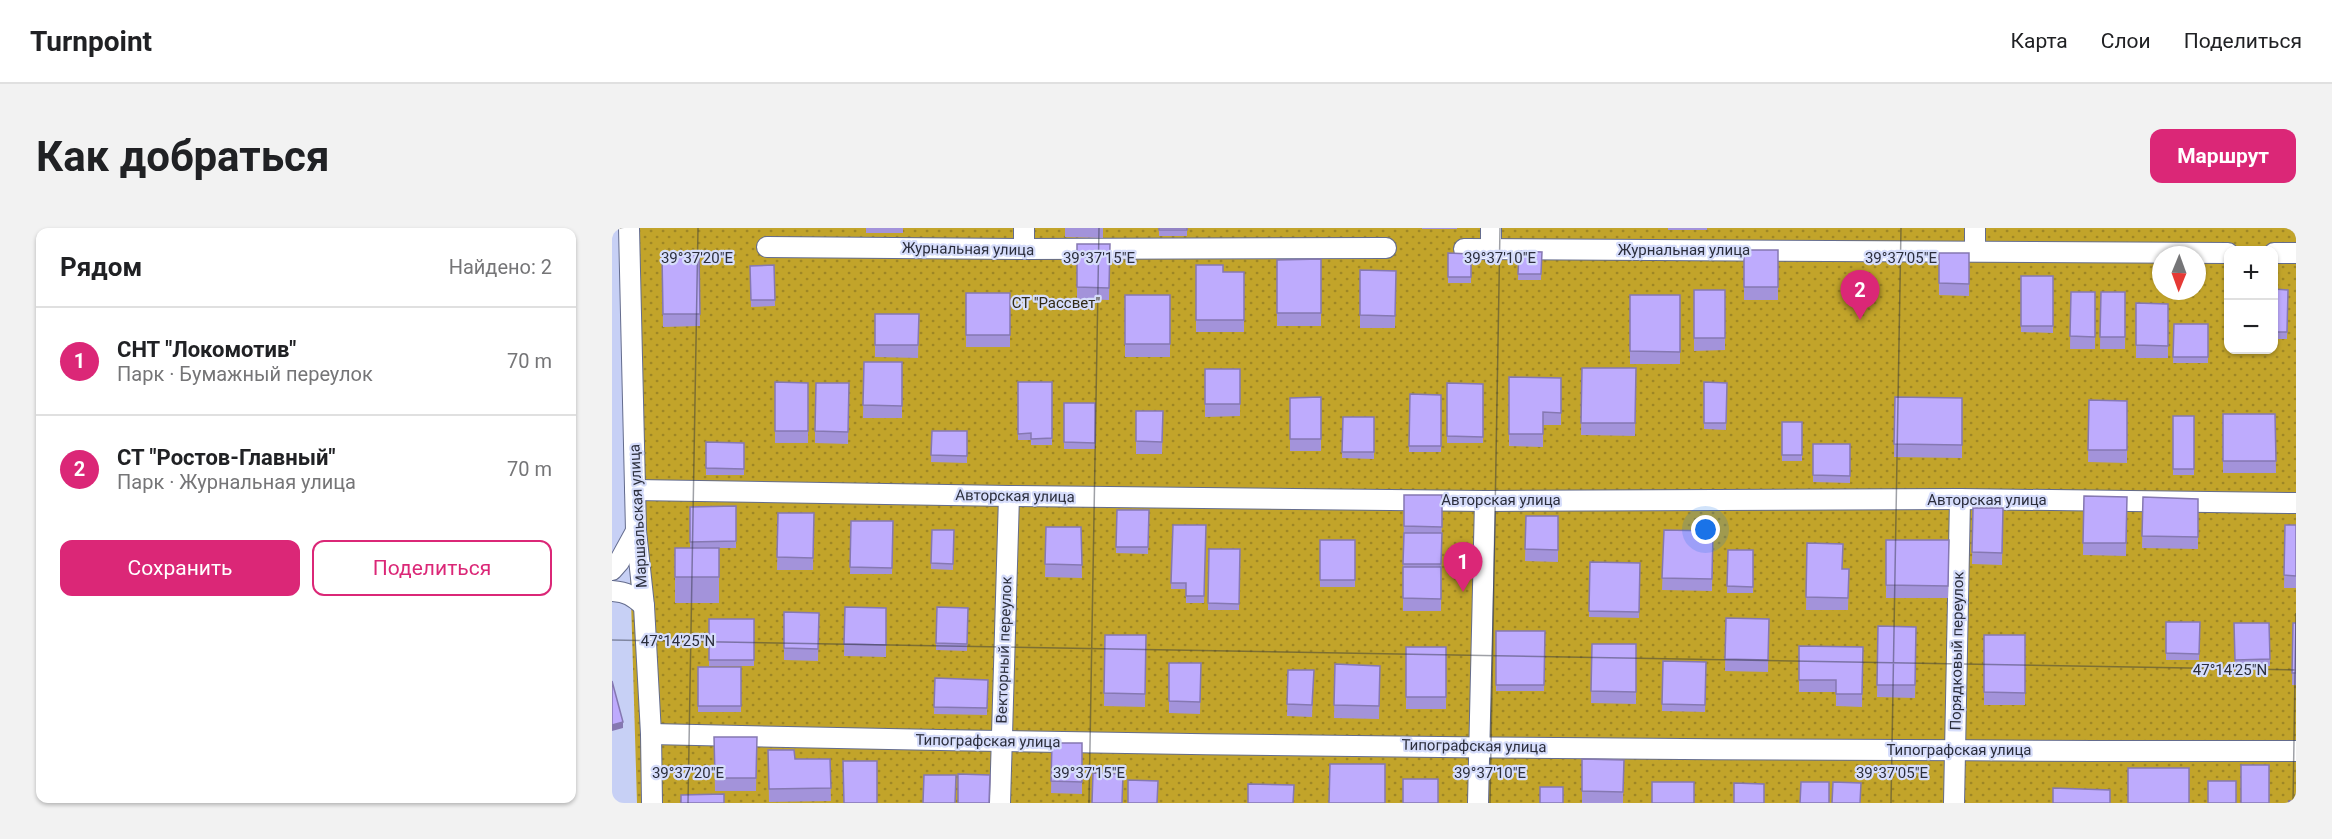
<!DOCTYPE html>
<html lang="ru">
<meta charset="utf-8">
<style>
body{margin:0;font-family:Roboto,sans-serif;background:#f2f2f2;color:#202124}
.controls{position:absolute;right:18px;top:18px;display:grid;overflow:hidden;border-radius:12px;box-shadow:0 2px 4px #0004}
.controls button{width:54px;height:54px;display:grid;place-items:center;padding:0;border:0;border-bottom:2px solid #e0e0e0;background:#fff;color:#202124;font:30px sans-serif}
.compass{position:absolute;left:1540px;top:18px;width:54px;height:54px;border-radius:50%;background:#fff;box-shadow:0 2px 4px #0004;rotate:181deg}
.you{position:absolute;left:1094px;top:302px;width:21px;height:21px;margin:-15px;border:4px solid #fff;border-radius:50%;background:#1a73e8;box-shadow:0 0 0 9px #1a73e833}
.badge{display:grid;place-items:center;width:39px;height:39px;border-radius:50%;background:#db2777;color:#fff;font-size:20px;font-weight:700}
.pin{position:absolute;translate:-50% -50px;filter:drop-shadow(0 2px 3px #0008)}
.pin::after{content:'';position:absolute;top:32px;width:21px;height:18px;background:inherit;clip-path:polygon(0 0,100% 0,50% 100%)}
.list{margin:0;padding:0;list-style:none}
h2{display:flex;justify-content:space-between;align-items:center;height:78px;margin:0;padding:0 24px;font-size:26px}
h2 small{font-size:20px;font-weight:400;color:#757577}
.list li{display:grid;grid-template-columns:39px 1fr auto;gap:18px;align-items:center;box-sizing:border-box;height:108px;padding:0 24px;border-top:2px solid #e0e0e0}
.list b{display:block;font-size:22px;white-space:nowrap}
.list p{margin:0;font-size:20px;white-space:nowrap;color:#757577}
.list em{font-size:20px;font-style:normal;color:#757577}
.actions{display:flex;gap:12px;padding:18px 24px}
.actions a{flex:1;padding:14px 0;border:2px solid #db2777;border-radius:12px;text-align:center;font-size:21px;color:#db2777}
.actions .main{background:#db2777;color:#fff}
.map{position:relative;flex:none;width:1684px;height:575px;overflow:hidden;border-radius:12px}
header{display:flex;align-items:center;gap:36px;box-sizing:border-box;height:84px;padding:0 30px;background:#fff;border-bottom:2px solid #e0e0e0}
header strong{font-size:28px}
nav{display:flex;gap:33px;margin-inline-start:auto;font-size:21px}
.intro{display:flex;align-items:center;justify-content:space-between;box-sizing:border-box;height:144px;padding:0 36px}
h1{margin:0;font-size:42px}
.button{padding:15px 27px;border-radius:12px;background:#db2777;color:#fff;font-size:21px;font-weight:700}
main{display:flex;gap:36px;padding:0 36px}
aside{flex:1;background:#fff;border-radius:12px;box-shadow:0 2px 4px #0004}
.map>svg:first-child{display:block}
</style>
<header>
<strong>Turnpoint</strong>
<nav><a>Карта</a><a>Слои</a><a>Поделиться</a></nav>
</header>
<div class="intro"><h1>Как добраться</h1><a class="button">Маршрут</a></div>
<main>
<aside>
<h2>Рядом<small>Найдено: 2</small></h2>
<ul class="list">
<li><span class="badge">1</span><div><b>СНТ &quot;Локомотив&quot;</b><p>Парк · Бумажный переулок</p></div><em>70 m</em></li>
<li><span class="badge">2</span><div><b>СТ &quot;Ростов-Главный&quot;</b><p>Парк · Журнальная улица</p></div><em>70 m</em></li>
</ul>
<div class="actions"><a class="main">Сохранить</a><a>Поделиться</a></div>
</aside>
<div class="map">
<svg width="1684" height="575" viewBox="0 0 1684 575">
<defs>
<pattern id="garden-dots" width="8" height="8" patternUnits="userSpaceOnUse" patternTransform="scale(1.5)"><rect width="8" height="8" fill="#c2a42a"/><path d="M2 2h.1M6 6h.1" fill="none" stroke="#9e8625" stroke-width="1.8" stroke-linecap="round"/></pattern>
</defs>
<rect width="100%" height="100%" fill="#c7d0f5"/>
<path fill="url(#garden-dots)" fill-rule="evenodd" d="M8,0H1684V575H25ZM1616,22H1662V122H1616ZM1549,27H1585V63H1549Z"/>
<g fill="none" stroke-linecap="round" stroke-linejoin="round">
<defs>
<g id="street">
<polyline points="17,0 24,303 32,378 39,506 40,575"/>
<polyline points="155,19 412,21 774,20"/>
<polyline points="412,21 412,0"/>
<polyline points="852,21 1616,25"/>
<polyline points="879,21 879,0"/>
<polyline points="1363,23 1363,0"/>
<polyline points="1662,25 1684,25"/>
<polyline points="23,262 397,268 873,273 1348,271 1684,275"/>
<polyline points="0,342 7,334 24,303"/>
<path d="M0,363C15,364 21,368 32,378"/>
<path d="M39,506C587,519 1136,523 1684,523"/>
<polyline points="388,575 397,268"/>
<polyline points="866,575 873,273"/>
<polyline points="1342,575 1348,271"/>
</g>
</defs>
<use href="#street" stroke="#646c8d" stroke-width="22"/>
<use href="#street" stroke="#fff" stroke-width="20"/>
</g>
<g fill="#a393da">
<rect x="254" y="0" width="37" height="5"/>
<polygon points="453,0 491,0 491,10 453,9"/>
<rect x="547" y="0" width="28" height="8"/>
<rect x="810" y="0" width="35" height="1"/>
<rect x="1056" y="0" width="39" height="2"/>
<polygon points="498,16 497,72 465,71 465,59"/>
<rect x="1132" y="22" width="34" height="50"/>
<polygon points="907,23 930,24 929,52 906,52"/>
<polygon points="836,25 859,26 859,55 836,55"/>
<polygon points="1327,25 1357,25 1357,68 1327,67"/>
<polygon points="50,27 87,27 88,98 51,99"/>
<polygon points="709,31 709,98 665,98 665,32"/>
<polygon points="162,37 163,78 139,79 138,38"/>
<polygon points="584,37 611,44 632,44 632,104 584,104"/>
<polygon points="748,42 784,43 783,100 748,100"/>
<polygon points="1409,48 1441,48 1441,105 1409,104"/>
<polygon points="1662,61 1676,62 1675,111 1662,111"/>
<polygon points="1082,62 1113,62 1113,122 1082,123"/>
<polygon points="1459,64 1483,64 1483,121 1458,121"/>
<polygon points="1489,64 1513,64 1513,121 1488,121"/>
<rect x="354" y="65" width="44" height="54"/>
<rect x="513" y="67" width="45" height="62"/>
<rect x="1018" y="67" width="50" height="69"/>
<polygon points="1524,75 1556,76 1556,130 1524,130"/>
<polygon points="263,86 307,86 306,130 263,129"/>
<polygon points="1562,96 1596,96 1596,135 1561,135"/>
<polygon points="252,134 290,134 290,190 251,190"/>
<polygon points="970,140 1024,140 1023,208 969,207"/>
<polygon points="593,141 628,141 628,188 593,189"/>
<polygon points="897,149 949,150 949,197 931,197 931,219 897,218"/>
<polygon points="163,154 196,155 196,215 163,215"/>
<polygon points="406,154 440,154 440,217 419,217 419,212 406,212"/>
<polygon points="1092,154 1115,155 1114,202 1092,201"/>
<polygon points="237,155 236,216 203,215 203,203"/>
<polygon points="835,155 871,156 871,215 835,215"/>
<polygon points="798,166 829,167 829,224 797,224"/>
<polygon points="709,169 709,223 678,223 678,170"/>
<polygon points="1283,169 1350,170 1350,230 1282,229"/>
<polygon points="1477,172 1515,173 1515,235 1476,234"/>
<rect x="452" y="175" width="31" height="46"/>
<polygon points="524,183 551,183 550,226 524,226"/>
<polygon points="1611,186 1663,186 1664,245 1611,245"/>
<rect x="1561" y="188" width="21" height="59"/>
<polygon points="731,189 762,189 762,231 730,230"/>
<rect x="1170" y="194" width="20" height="39"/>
<polygon points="320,203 355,203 355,235 319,234"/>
<polygon points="94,214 132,215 132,247 94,247"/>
<polygon points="1201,216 1238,216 1238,255 1201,254"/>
<polygon points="792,267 830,267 829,383 791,383"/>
<polygon points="1472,268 1515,269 1514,328 1471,327"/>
<polygon points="1531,269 1586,271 1586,321 1530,320"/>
<polygon points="124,278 124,320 107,320 107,375 63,375 63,320 78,320 78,279"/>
<polygon points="1361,280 1391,280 1390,337 1360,336"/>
<polygon points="505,282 537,282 536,326 504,325"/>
<polygon points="166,285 202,285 201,342 165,342"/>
<polygon points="914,288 946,288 946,334 913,333"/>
<polygon points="239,293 281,293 280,346 238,346"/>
<polygon points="561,297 594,297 592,375 574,375 574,361 559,361"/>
<polygon points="1673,297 1684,297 1684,360 1672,360"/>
<polygon points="434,299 469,299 470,350 433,349"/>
<polygon points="320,302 342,302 341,342 319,341"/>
<polygon points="1052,302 1101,303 1100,363 1050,362"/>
<rect x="708" y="312" width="35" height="47"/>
<polygon points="1274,312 1337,312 1336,370 1274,370"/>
<polygon points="1195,315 1231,341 1237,341 1236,382 1194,382"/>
<polygon points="597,321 628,321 627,382 596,382"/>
<polygon points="1116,322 1141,322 1141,365 1115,365"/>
<polygon points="978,334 1028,335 1027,390 977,389"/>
<polygon points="233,379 274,380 274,429 232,428"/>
<polygon points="325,379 356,380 355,423 324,422"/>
<polygon points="172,384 207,385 206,433 172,432"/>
<polygon points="1114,390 1157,391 1156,444 1113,443"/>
<rect x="97" y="391" width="45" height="47"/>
<polygon points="1554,394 1588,394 1587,432 1554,432"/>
<polygon points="1622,395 1657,395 1658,438 1623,438"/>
<polygon points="1681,395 1684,395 1684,457 1680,457"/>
<polygon points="1266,398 1304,412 1303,470 1265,469"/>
<polygon points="884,403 933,403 932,463 884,463"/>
<polygon points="493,407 534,407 533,479 492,478"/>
<rect x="1372" y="407" width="41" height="70"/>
<polygon points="980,416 1024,416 1024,476 979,475"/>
<polygon points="1187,418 1251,419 1250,479 1224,478 1224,464 1187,464"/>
<rect x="794" y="419" width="40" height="62"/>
<polygon points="1051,433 1094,434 1093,484 1050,483"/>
<polygon points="557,435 589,435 588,486 557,485"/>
<polygon points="723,436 768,438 767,491 722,490"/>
<rect x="86" y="439" width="43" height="45"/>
<polygon points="676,442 702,442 700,489 675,488"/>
<polygon points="323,450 376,452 375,487 322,486"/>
<polygon points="102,509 145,509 144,563 103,563"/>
<polygon points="440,515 470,515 470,566 439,565"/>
<polygon points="156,522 183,531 218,531 219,573 157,574"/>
<polygon points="1012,532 1011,575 970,575 970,563"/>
</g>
<polygon fill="#8578b1" points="11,494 11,500 0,503 0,497"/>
<g fill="#beabfd" stroke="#8578b1" stroke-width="1.5">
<rect x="547" y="0" width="28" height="2"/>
<polygon points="465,16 498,16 497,60 465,59"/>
<rect x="1132" y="22" width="34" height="37"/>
<polygon points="907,23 930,24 929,46 906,46"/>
<polygon points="836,25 859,26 859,49 836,49"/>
<polygon points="1327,25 1357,25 1357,56 1327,55"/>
<polygon points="50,27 87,27 88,86 51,86"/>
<polygon points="709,31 709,85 665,85 665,32"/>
<polygon points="162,37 163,72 139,72 138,38"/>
<polygon points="584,37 611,37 611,44 632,44 632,92 584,92"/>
<polygon points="748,42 784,43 783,88 748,87"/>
<rect x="1409" y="48" width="32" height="50"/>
<polygon points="1662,61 1676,62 1675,104 1662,104"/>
<rect x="1082" y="62" width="31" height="48"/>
<polygon points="1459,64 1483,64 1483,109 1458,108"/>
<polygon points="1489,64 1513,64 1513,109 1488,109"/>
<rect x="354" y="65" width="44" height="42"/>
<rect x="513" y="67" width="45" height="49"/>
<polygon points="1018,67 1068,67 1068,124 1018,123"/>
<polygon points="1524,75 1556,76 1556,118 1524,117"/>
<polygon points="263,86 307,86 306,117 263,117"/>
<polygon points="1562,96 1596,96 1596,129 1561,129"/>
<polygon points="252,134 290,134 290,178 251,177"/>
<polygon points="970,140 1024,140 1023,195 969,195"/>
<rect x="593" y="141" width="35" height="35"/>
<polygon points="897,149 949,150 949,185 931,184 931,206 897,206"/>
<polygon points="163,154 196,155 196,203 163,203"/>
<polygon points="406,154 440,154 440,210 419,211 419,205 406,206"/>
<polygon points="1092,154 1115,155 1114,195 1092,195"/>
<polygon points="204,155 237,155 236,204 203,203"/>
<polygon points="835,155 871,156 871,209 835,208"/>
<polygon points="798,166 829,167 829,218 797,218"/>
<polygon points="709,169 709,211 678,211 678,170"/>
<polygon points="1283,169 1350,170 1350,217 1282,216"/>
<polygon points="1477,172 1515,173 1515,222 1476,222"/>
<polygon points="452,175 483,175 483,215 452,214"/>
<polygon points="524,183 551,183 550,214 524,213"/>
<polygon points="1611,186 1663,186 1664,233 1611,233"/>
<rect x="1561" y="188" width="21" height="53"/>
<polygon points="731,189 762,189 762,224 730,224"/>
<rect x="1170" y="194" width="20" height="33"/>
<polygon points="320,203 355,203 355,228 319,227"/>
<polygon points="94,214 132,215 132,241 94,240"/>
<polygon points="1201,216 1238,216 1238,248 1201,247"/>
<polygon points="792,267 830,267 830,299 792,298"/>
<polygon points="1472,268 1515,269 1514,315 1471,315"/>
<polygon points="1531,269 1586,271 1586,309 1530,308"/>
<polygon points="124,278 124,313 78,314 78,279"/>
<polygon points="1361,280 1391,280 1390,325 1360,324"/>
<polygon points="505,282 537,282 536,319 504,319"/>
<polygon points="166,285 202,285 201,330 165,329"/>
<polygon points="914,288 946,288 946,322 913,321"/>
<polygon points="239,293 281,293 280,340 238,339"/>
<polygon points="561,297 594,297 592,368 574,368 574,355 559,355"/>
<polygon points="1673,297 1684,297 1684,348 1672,347"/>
<polygon points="434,299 469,299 470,337 433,336"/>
<polygon points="320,302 342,302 341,336 319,335"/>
<polygon points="1052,302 1101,303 1100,351 1050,350"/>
<polygon points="792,305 830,305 829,336 791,336"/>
<rect x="708" y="312" width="35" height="40"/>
<polygon points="1274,312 1337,312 1336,358 1274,357"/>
<polygon points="1195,315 1231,316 1230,341 1237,341 1236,370 1194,369"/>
<rect x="63" y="320" width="44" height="29"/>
<polygon points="597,321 628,321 627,376 596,375"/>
<polygon points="1116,322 1141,322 1141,359 1115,358"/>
<polygon points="978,334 1028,335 1027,384 977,383"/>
<polygon points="791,339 829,339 829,371 791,370"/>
<polygon points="233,379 274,380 274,417 232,416"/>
<polygon points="325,379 356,380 355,416 324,415"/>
<polygon points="172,384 207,385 206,421 172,420"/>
<polygon points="1114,390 1157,391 1156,432 1113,431"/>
<rect x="97" y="391" width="45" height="41"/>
<polygon points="1554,394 1588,394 1587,426 1554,425"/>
<polygon points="1622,395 1657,395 1658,431 1623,432"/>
<polygon points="1681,395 1684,395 1684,445 1680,445"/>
<polygon points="1266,398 1304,399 1303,457 1265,457"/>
<polygon points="884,403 933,403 932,457 884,457"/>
<polygon points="493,407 534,407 533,466 492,465"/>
<polygon points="1372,407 1413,407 1413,465 1372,464"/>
<polygon points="980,416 1024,416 1024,464 979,463"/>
<polygon points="1187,418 1251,419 1250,466 1224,466 1224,452 1187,452"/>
<rect x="794" y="419" width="40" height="50"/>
<polygon points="1051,433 1094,434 1093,477 1050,476"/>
<polygon points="557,435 589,435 588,474 557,473"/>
<polygon points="723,436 768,438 767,478 722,477"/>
<rect x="86" y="439" width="43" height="39"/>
<polygon points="676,442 702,442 700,477 675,476"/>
<polygon points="323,450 376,452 375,480 322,479"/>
<polygon points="0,453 11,494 0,497"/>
<polygon points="102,509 145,509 144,550 103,550"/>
<polygon points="440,515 470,515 470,554 439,553"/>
<polygon points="156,522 182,522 183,531 218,531 219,560 157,561"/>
<polygon points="970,531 1012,532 1011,564 970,563"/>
<polygon points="231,533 265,533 265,575 232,575"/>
<polygon points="718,536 773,536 773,575 717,575"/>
<rect x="1629" y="537" width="28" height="38"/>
<rect x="1516" y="540" width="61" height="35"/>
<polygon points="481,545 511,546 510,575 480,575"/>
<polygon points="346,546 378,547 377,575 346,575"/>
<polygon points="312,547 344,547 343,575 311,575"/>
<rect x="791" y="551" width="35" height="24"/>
<polygon points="516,552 546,553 545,575 516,575"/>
<rect x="1596" y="553" width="28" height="22"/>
<rect x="1040" y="554" width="42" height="21"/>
<polygon points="1189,554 1217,554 1217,575 1188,575"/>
<polygon points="1221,554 1249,555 1248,575 1220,575"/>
<polygon points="1122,555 1152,556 1152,575 1122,575"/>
<polygon points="636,556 682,557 681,575 636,575"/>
<rect x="928" y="559" width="23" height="16"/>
<polygon points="1441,560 1498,562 1498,575 1441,575"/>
<polygon points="112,566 112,575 69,575 69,567"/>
<rect x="1677" y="573" width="7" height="2"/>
</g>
<path fill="none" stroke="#2b2e3c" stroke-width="1.5" stroke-opacity="0.45" d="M0,412L1684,442M76,575L86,0M477,575L487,0M878,575L888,0M1279,575L1289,0M1681,575L1684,385"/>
<g text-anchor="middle" stroke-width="4.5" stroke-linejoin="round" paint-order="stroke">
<g font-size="15" fill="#2b2e3c" stroke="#d6ddfb">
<text transform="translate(356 21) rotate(1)" y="5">Журнальная улица</text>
<text x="1072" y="27">Журнальная улица</text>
<text transform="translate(403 268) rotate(1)" y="5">Авторская улица</text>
<text x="889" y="277">Авторская улица</text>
<text x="1375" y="277">Авторская улица</text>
<text transform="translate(26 288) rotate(-93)" y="5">Маршальская улица</text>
<text transform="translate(392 422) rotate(-88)" y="5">Векторный переулок</text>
<text transform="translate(1345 423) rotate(-89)" y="5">Порядковый переулок</text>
<text transform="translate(376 513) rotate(1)" y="5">Типографская улица</text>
<text transform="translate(862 518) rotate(1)" y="5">Типографская улица</text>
<text x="1347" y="527">Типографская улица</text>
</g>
<g font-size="15" fill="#312b16" stroke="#d6ddfb">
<text x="444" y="80">СТ "Рассвет"</text>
</g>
</g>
<g font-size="15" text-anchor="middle" fill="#2b2e3c" stroke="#d6ddfb" stroke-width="4.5" stroke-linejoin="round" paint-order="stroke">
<text x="85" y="35">39°37'20"E</text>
<text x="487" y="35">39°37'15"E</text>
<text x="888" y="35">39°37'10"E</text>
<text x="1289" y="35">39°37'05"E</text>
<text x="66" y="418">47°14'25"N</text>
<text x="1618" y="447">47°14'25"N</text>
<text x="76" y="550">39°37'20"E</text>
<text x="477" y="550">39°37'15"E</text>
<text x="878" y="550">39°37'10"E</text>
<text x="1280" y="550">39°37'05"E</text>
</g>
</svg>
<div class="controls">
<button>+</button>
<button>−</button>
</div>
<svg class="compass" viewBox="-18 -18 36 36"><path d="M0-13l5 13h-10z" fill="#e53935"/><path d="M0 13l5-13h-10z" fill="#757577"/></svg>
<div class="you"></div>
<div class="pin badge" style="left:851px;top:364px">1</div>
<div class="pin badge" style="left:1248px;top:92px">2</div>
</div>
</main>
